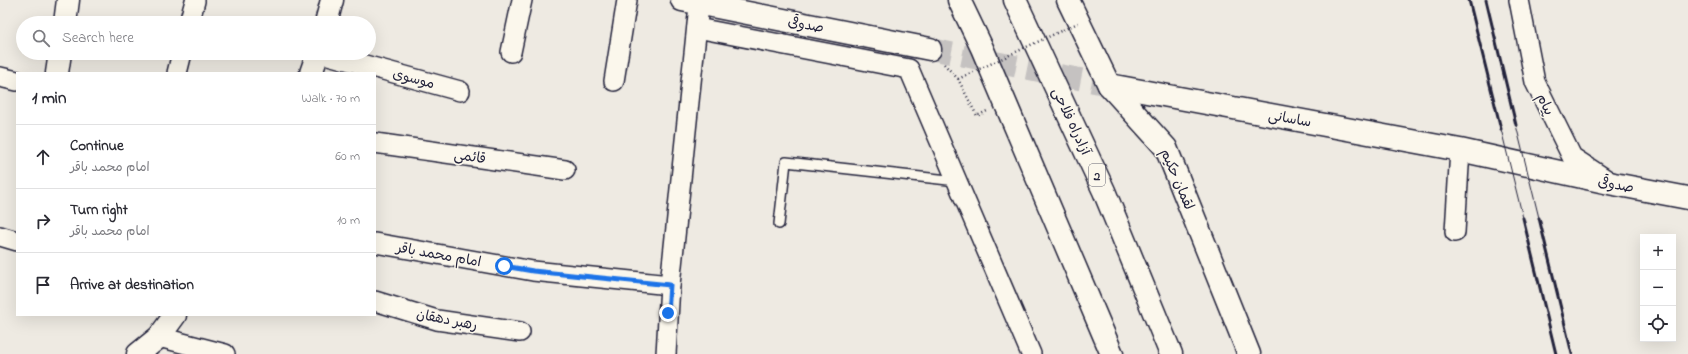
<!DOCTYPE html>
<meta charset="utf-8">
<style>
body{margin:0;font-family:"Indie Flower","Playpen Sans Arabic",sans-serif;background:#f2f2f3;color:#2b2b33}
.controls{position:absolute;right:12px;bottom:12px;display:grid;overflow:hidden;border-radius:0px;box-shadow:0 4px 16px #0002}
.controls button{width:36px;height:36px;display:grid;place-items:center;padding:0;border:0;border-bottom:1px solid #e1e1e2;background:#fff;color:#2b2b33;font:20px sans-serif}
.stop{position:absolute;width:12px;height:12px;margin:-9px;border:3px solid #1a73e8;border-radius:50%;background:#fff}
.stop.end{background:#1a73e8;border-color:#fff;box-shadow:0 1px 4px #0008}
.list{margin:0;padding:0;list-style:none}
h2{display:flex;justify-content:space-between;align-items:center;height:52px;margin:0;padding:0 16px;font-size:17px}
h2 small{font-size:13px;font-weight:400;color:#7c7c81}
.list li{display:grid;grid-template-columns:26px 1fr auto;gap:12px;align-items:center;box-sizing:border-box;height:64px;padding:0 16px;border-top:1px solid #e1e1e2}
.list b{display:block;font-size:15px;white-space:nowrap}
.list p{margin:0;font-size:13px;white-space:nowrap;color:#7c7c81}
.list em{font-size:13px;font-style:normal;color:#7c7c81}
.icon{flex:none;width:22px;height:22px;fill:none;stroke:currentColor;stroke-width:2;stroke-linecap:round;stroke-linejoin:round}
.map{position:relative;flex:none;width:1688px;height:354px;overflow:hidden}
.search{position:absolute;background:#fff;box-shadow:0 4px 16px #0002;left:16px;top:16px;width:360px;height:44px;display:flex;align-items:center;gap:10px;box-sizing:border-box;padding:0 14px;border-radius:22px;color:#7c7c81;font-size:15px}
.panel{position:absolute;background:#fff;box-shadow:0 4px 16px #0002;left:16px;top:72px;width:360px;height:244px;border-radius:0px}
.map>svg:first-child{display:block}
</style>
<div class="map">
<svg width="1688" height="354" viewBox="0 0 1688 354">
<rect width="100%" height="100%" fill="#eeeae2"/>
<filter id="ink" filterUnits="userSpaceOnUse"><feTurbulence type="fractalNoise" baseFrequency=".025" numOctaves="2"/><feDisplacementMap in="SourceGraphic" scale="8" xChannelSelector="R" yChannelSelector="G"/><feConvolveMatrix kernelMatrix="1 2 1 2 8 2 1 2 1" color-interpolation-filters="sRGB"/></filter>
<g filter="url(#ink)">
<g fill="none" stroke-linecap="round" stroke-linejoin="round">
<polyline stroke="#c5c2c1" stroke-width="22" stroke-dasharray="22 11" stroke-linecap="butt" points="930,49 1109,85"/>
<defs>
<polyline id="lane" points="779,224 786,162 957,181"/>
<g id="street">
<polyline points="1519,0 1535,82 1572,157 1607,180"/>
<polyline points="189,23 195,1"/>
<polyline points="697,28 909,69 1031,354"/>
<polyline points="511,52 522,0"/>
<polyline points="321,53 460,91"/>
<polyline points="177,73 182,53"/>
<polyline points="0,77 17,81"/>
<polyline points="614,81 627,0"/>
<polyline points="375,143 565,170"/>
<polyline points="1455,232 1460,150"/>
<polyline points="0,236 17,241"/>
<polyline points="375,243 533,271 670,285"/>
<polyline points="375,301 437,320 520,332"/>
<polyline points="159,337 225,354"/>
<polyline points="666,354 670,285 698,15"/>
</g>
<g id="secondary">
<polyline points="682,0 930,49"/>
<polyline points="1068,0 1109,85 1166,148 1249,354"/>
<polyline points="65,23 68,0"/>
<polyline points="326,23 332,0"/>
<polyline points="57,73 60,53"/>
<polyline points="311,73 318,53"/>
<polyline points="1109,85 1460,150 1614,184 1688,198"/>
<polyline points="138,354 159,337 175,315"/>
</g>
<g id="highway">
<polyline points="959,0 982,48 1112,354"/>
<polyline points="1015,0 1104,191 1171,354"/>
</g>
</defs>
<use href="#lane" stroke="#22223b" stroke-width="12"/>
<use href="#street" stroke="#22223b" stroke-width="22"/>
<use href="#secondary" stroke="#22223b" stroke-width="25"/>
<use href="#highway" stroke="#22223b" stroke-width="25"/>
<polyline stroke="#22223b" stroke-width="2.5" stroke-dasharray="1 3" stroke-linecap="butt" points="944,64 958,79 977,116 987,111"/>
<use href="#lane" stroke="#fbf7ec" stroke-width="9"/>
<use href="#street" stroke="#fbf7ec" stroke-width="19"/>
<use href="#secondary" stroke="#fbf7ec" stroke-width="22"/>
<use href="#highway" stroke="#fbf7ec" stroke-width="22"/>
<g stroke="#22223b" stroke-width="1">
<polyline points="1516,125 1539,218"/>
<polyline points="1501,129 1523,218"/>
</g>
<g stroke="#22223b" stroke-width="3">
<polyline points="1469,0 1501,129"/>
<polyline points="1486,0 1516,125"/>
<polyline points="1523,218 1556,354"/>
<polyline points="1539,218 1572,354"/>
</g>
<polyline stroke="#22223b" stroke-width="2.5" stroke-dasharray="1 3" stroke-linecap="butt" points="958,79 1078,23"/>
</g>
</g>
<g fill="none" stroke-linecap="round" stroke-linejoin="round" filter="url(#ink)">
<polyline stroke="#1a73e8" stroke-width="5" points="504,266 533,271 670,285 668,313"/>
</g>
<g text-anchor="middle" stroke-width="3" stroke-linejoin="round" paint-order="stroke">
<rect fill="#fbf7ec" stroke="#636270" stroke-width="1" x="1089" y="164" width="16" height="22" rx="3"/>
<g font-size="13" font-weight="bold" fill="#22223b">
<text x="1097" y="180">2</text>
</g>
<g font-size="14" fill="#22223b" stroke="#fbf7ec">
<text transform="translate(806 24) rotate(11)" y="5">صدوقی</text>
<text transform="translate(414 78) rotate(15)" y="5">موسوی</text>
<text transform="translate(1546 104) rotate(64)" y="5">پیام</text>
<text transform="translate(1290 118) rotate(10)" y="5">ساسانی</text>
<text transform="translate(1072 121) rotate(65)" y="5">آزادراه فلاحی</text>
<text transform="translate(470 156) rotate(8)" y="5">قائمی</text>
<text transform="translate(1178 179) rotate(67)" y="5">لقمان حکیم</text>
<text transform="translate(1616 184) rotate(11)" y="5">صدوقی</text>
<text transform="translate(439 254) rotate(10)" y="5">امام محمد باقر</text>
<text transform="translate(447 319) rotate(11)" y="5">رهبر دهقان</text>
</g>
</g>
</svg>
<div class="controls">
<button>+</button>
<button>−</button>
<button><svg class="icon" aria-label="locate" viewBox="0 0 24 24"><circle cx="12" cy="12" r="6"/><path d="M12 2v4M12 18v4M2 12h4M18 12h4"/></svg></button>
</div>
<div class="stop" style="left:504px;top:266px"></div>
<div class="stop end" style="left:668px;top:313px"></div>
<div class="search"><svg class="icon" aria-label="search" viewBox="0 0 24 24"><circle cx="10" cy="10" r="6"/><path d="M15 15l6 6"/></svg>Search here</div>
<section class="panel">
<h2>1 min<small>Walk · 70 m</small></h2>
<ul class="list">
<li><svg class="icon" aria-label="ahead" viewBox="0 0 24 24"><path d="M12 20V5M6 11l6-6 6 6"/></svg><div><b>Continue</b><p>امام محمد باقر</p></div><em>60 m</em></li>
<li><svg class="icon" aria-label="right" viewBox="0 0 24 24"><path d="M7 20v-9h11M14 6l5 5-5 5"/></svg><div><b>Turn right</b><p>امام محمد باقر</p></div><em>10 m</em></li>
<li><svg class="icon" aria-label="arrive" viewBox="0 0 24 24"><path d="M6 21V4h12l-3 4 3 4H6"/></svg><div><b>Arrive at destination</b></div></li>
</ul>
</section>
</div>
